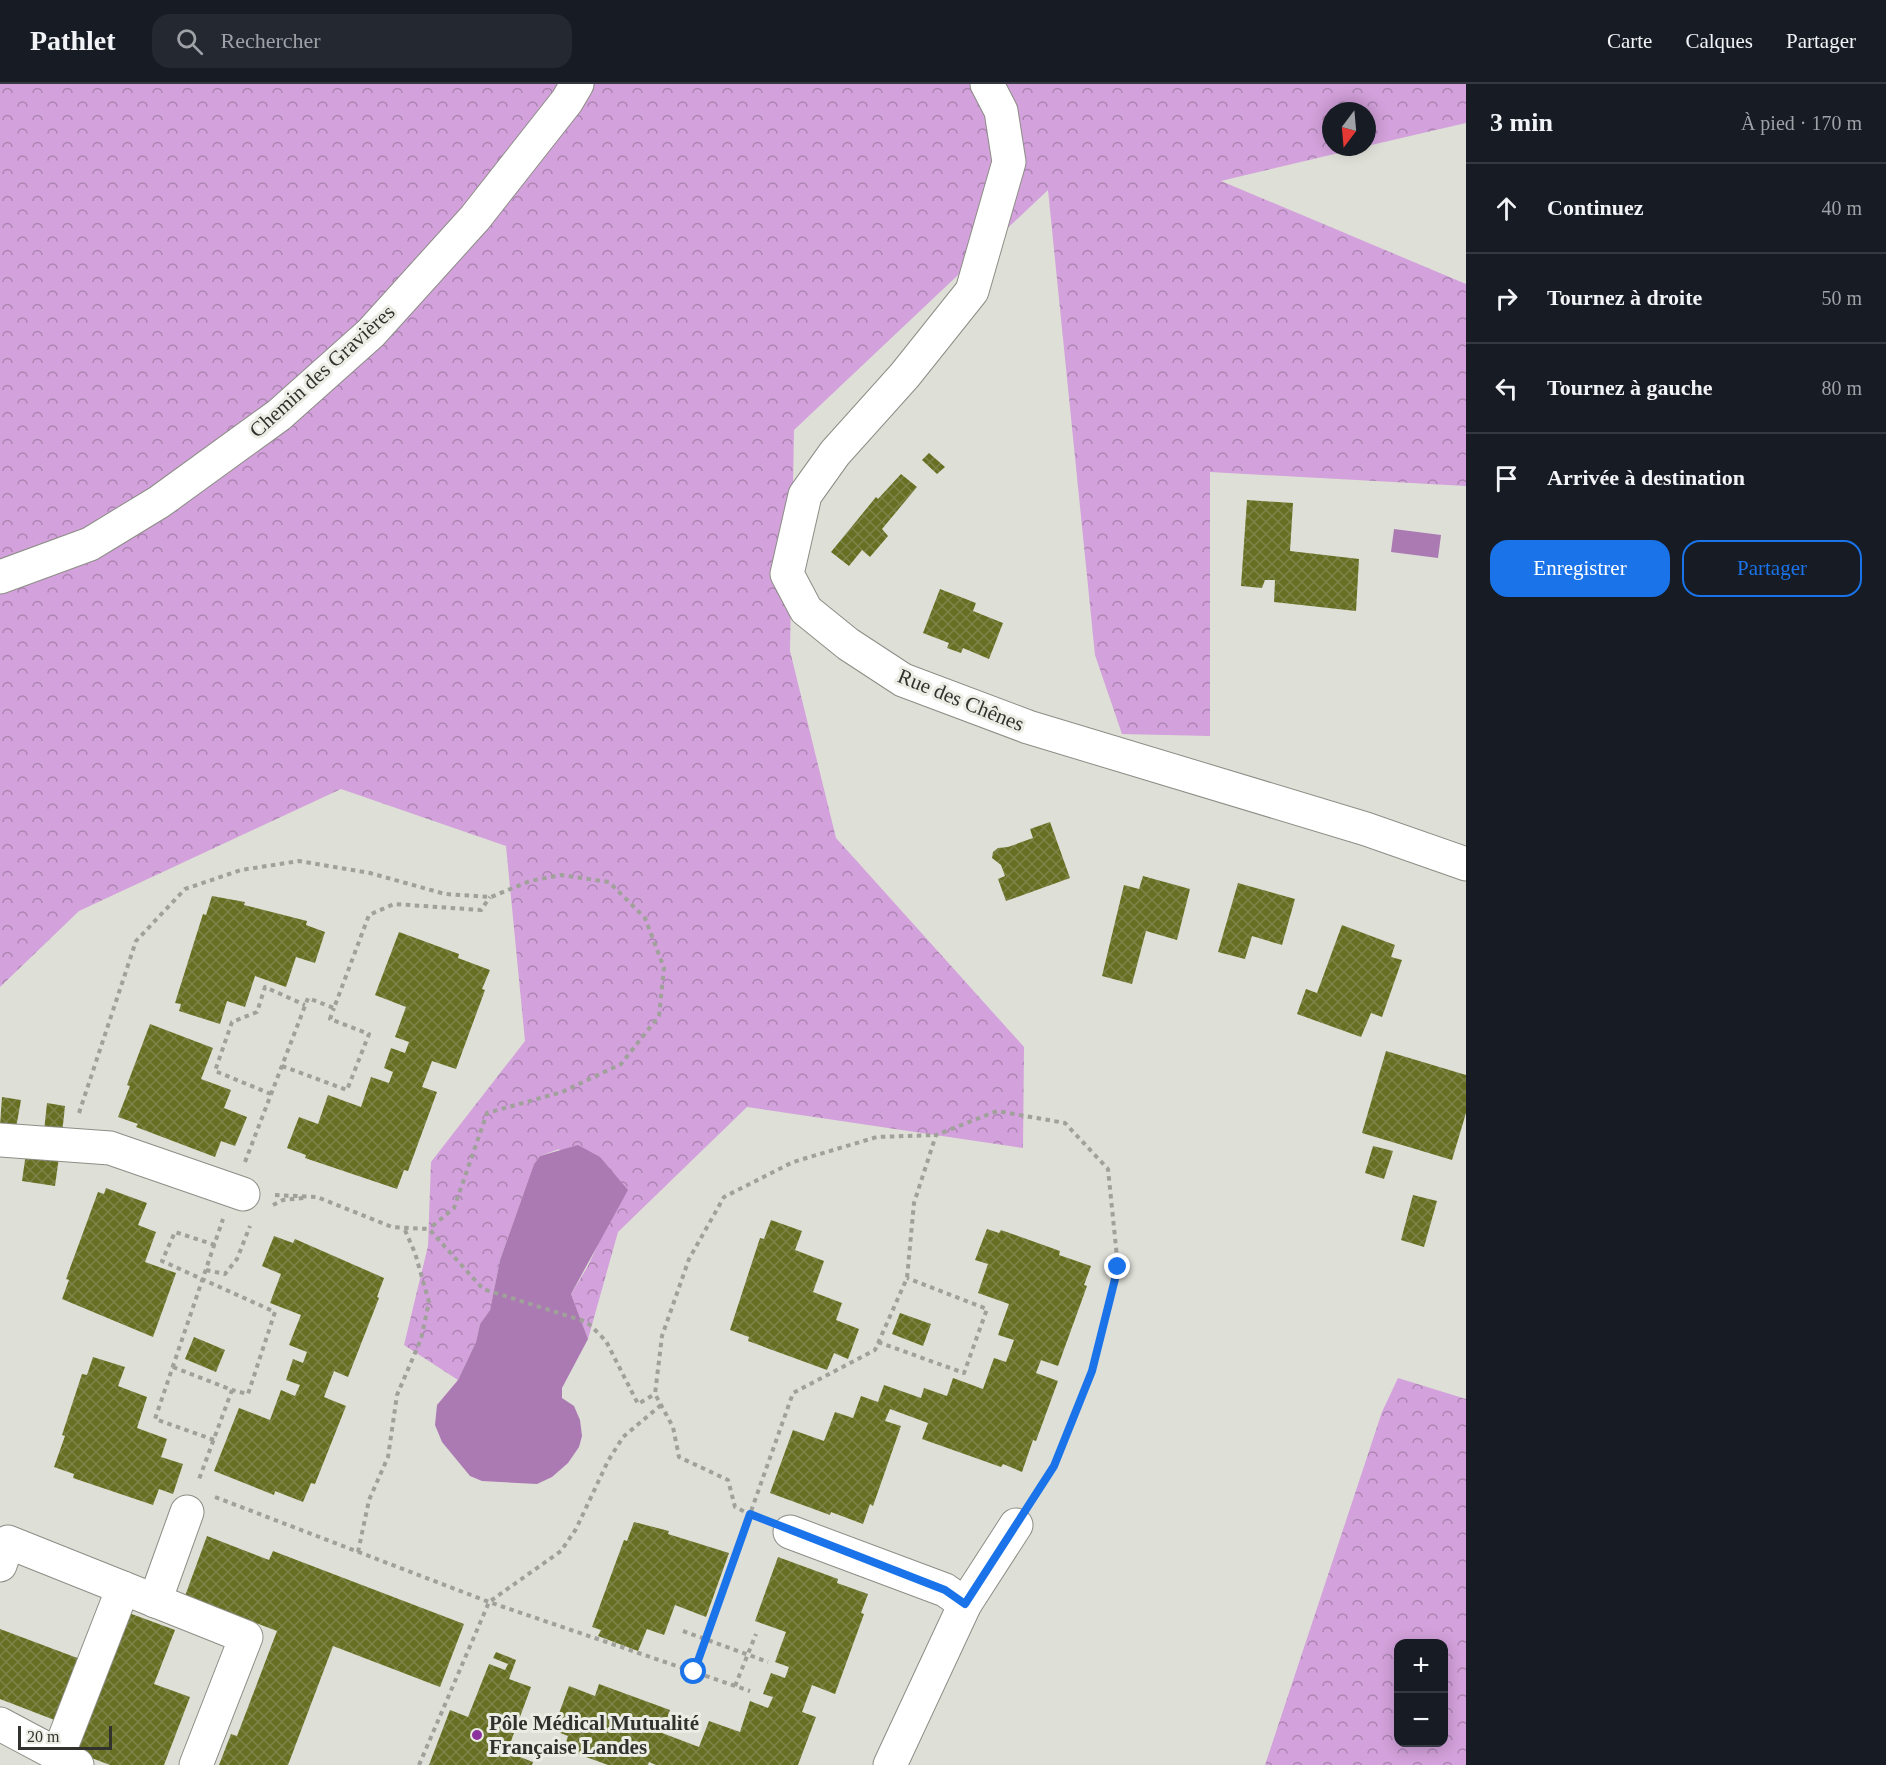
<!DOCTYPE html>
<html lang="fr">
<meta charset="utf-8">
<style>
body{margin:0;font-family:"Times New Roman",serif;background:#242831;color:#f1f3f6}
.controls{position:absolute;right:18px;bottom:18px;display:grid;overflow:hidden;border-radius:12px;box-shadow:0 3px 15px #0003}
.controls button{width:54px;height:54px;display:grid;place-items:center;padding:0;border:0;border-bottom:2px solid #363941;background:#171b24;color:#f1f3f6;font:30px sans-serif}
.compass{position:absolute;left:1322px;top:18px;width:54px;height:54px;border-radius:50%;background:#171b24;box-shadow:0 3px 15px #0003;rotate:196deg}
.scale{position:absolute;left:18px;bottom:15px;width:94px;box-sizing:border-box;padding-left:6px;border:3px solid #31322e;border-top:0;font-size:16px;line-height:21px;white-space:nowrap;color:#31322e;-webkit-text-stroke:4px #ebede4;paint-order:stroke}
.stop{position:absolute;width:18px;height:18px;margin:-14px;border:4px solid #1a73e8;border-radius:50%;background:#fff}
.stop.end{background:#1a73e8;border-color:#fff;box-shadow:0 2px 6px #0008}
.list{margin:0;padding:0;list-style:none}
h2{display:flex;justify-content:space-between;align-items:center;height:78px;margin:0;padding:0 24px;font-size:26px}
h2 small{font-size:20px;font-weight:400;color:#9ea1a6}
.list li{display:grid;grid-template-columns:39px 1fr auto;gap:18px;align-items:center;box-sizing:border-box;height:90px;padding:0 24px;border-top:2px solid #363941}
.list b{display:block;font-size:22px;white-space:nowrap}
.list em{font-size:20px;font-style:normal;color:#9ea1a6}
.actions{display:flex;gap:12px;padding:18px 24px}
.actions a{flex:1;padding:14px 0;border:2px solid #1a73e8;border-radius:18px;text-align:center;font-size:21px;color:#1a73e8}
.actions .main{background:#1a73e8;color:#fff}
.icon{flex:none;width:33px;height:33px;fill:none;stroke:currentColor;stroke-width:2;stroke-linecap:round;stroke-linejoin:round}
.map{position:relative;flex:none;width:1466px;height:1681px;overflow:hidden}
header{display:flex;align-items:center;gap:36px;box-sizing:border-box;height:84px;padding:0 30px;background:#171b24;border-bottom:2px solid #363941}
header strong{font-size:28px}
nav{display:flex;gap:33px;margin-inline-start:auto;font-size:21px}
.search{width:420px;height:54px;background:#242831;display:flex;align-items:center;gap:15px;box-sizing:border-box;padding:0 21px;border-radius:18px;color:#9ea1a6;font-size:22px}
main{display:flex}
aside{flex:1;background:#171b24}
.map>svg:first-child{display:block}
</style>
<header>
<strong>Pathlet</strong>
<div class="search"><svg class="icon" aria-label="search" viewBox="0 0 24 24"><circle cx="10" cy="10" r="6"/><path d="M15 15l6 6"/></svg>Rechercher</div>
<nav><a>Carte</a><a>Calques</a><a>Partager</a></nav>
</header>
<main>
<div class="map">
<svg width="1466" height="1681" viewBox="0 0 1466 1681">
<defs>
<pattern id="forest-crowns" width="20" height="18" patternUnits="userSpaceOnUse" patternTransform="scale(1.5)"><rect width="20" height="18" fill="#d3a1db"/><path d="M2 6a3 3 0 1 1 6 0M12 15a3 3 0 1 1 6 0" fill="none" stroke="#ac84b2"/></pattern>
<pattern id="building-cross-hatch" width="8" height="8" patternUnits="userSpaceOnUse" patternTransform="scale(1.5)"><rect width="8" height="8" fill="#676f23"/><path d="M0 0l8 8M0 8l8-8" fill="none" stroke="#7e844a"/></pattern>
</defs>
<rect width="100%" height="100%" fill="#dedfd7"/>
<g fill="url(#forest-crowns)" fill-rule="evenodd">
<polygon points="0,0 1466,0 1466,39 1367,62 1367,27 1331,27 1331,63 1364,63 1221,97 1466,200 1466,402 1210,388 1210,652 1122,650 1095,571 1048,106 794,346 790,567 836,754 1024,963 1023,1064 747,1023 618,1148 588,1255 571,1210 588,1182 608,1138 559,1065 540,1072 534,1080 500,1176 490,1226 480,1240 476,1258 458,1296 404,1261 428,1162 431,1078 525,957 506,762 341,705 79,827 0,903"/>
<path d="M1398,1294L1466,1315V1681H1265L1382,1328ZM1398,1560H1444V1658H1398Z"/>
</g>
<g fill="#ab7ab3">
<polygon points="1394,445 1441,451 1438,474 1391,468"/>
<polygon points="578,1061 600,1073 628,1106 571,1210 588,1255 562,1304 562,1314 574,1322 580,1336 582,1352 579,1363 568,1379 552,1393 537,1400 482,1397 470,1392 442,1358 435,1341 437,1321 458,1296 476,1258 480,1240 490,1226 500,1176 534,1080 540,1072"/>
</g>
<g fill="url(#building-cross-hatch)">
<polygon points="929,369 945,383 937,390 922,376"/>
<polygon points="901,390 917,403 882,445 888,452 870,473 862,466 849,482 831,468 876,413 878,415"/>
<polygon points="1247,416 1293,419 1290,467 1359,475 1356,527 1274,518 1275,496 1265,496 1262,504 1241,502"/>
<polygon points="940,505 976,519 973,527 1003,539 989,575 963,564 961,569 947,564 949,559 923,549"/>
<polygon points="1050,738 1070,794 1006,817 998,795 1005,792 1001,781 992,774 993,768 998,764 1008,763 1033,754 1030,745"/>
<polygon points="1143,792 1190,805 1177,856 1146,847 1132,900 1102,892 1124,801 1139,805"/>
<polygon points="1238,799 1295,815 1282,861 1252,852 1245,875 1218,868"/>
<polygon points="212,812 245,818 244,821 307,837 306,841 325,848 315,879 296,873 286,903 255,892 245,923 227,917 220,940 179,927 181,920 175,919 203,830 206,831"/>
<polygon points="1342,841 1395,861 1391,873 1402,876 1382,933 1371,929 1361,953 1297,930 1306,905 1317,909"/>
<polygon points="399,848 459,870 458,874 490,886 482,905 485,906 456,985 432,977 422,1003 437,1008 408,1087 404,1086 397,1105 305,1074 306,1071 287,1064 299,1033 318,1040 328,1011 361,1023 371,993 389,999 393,988 384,984 391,964 405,969 409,958 395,953 406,923 375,911"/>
<polygon points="150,940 213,964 201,995 231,1006 224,1024 247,1033 235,1062 221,1057 215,1073 136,1043 138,1040 118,1033 130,1002 127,1001"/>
<polygon points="1386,967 1466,991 1466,1029 1452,1076 1362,1049"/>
<polygon points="2,1013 21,1016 16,1044 0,1042"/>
<polygon points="47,1019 65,1022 62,1050 44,1047"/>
<polygon points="1373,1062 1393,1067 1384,1095 1365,1089"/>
<polygon points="26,1069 59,1073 55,1102 22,1097"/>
<polygon points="106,1104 147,1119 138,1141 156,1148 145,1178 176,1189 153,1253 62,1215 69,1196 66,1195 98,1108 104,1110"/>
<polygon points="1413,1111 1437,1117 1424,1163 1401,1156"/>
<polygon points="771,1136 802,1147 795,1166 824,1177 813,1208 842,1219 836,1236 859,1245 848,1275 834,1269 827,1286 748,1257 749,1253 730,1246 760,1154 764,1155"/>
<polygon points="987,1145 999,1149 1001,1146 1060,1167 1059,1171 1091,1182 1084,1201 1087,1202 1058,1282 1041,1276 1036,1289 1058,1297 1036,1357 1033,1356 1022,1388 1003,1380 1001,1383 922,1355 928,1339 890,1325 885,1337 901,1342 873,1422 870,1420 863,1440 831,1428 830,1431 770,1409 793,1346 824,1357 835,1328 853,1334 861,1312 878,1318 884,1301 921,1314 924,1304 947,1312 953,1294 983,1305 994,1274 1006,1278 1014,1256 998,1251 1009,1220 978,1209 988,1180 975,1176"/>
<polygon points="274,1152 293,1159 295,1155 384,1194 377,1213 379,1214 348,1293 334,1287 324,1313 346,1322 315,1400 311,1399 303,1418 275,1407 274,1411 214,1387 239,1324 270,1336 281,1306 295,1312 300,1301 286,1296 293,1275 303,1279 307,1268 289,1261 301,1231 270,1219 281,1190 262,1182"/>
<polygon points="900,1229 931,1240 923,1262 892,1250"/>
<polygon points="194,1253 225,1266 216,1288 185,1275"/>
<polygon points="93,1273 125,1283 118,1302 147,1313 137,1344 167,1355 161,1373 183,1380 173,1410 159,1405 153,1421 73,1394 74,1390 54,1383 65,1352 62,1351 82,1290 87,1291"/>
<polygon points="634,1438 669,1447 668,1450 729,1469 706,1533 675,1521 664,1551 647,1545 638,1567 598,1552 601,1546 592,1543 624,1456 627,1457"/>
<polygon points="207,1452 269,1476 273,1467 464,1540 440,1603 333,1562 288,1681 219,1681 231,1650 237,1652 277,1547 185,1512"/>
<polygon points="778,1473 838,1495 837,1499 868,1510 861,1529 864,1530 835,1610 812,1601 802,1628 816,1633 798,1681 656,1681 649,1678 648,1681 608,1681 564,1665 568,1652 553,1646 569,1602 595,1612 599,1600 670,1626 662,1649 699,1663 709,1637 740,1648 750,1617 768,1624 773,1613 763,1610 771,1589 785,1594 789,1583 775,1578 786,1548 755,1537"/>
<polygon points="129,1529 175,1546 154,1600 190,1613 164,1681 110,1681 76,1668"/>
<polygon points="0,1545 80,1575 57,1637 0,1615"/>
<polygon points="496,1568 516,1576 509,1595 531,1603 507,1668 533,1678 532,1681 429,1681 450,1626 468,1633 489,1580 505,1586 508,1580 493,1574"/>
</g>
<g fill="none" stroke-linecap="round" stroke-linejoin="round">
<defs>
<g id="minor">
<polyline points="987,0 1001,27 1009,78 972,207 905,291 835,369 805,411 787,490 806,526 848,560 903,596 1028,643 1366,745 1466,780"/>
<polyline points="0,493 90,460 159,418 279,331 371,249 475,134 567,17 577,0"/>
<polyline points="0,1056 110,1064 243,1110"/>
<polyline points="790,1448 945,1506 965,1520"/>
<polyline points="0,1481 8,1458 246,1553 196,1681"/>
<polyline points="155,1517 187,1428"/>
<polyline points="0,1640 77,1681"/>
<polyline points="58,1671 123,1504"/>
<polyline points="890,1681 965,1520 1016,1441"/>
</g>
</defs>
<use href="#minor" stroke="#8c8e86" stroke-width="35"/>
<g stroke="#a0a19b" stroke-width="4" stroke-dasharray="4.5 4.5" stroke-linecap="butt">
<polyline points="282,982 347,1006 369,950 330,935 334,924"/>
<polyline points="271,1010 215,987 232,938 257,928 265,903 305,921"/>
<polyline points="79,1029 136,857 185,805 241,786 299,777 370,789 445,810 491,813 530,797 561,791 609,798 645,834 664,884 659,932 621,980 562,1008 487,1029 454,1124 429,1145"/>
<polyline points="245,1078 308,914 334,924 369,831 394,820 481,826 490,813"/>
<polyline points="275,1111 317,1113 392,1143 429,1145 483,1205 587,1238 606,1257 638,1320 655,1310"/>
<polyline points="273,1121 283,1116 304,1114"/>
<polyline points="215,1161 175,1148 162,1177 275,1228 248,1310 232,1306"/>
<polyline points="206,1186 225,1190 237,1175 250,1142"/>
<polyline points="878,1258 964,1289 987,1225 907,1194"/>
<polyline points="173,1283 232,1306 198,1398"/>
<polyline points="214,1356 155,1335 223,1135"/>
<polyline points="215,1413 489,1518 750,1607"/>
<polyline points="760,1435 735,1423 728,1396 679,1373 673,1343 655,1310 662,1252 689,1175 724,1113 793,1078 877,1053 936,1051"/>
<polyline points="358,1468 369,1416 388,1373 397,1311 421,1255 429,1218 415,1169 404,1144"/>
<polyline points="683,1547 768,1578"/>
<polyline points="694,1588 793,1309 875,1266 907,1194 914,1119 936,1051 997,1027 1065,1039 1108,1085 1118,1183 1092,1287 1054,1382 1033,1415"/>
<polyline points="735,1602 756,1550"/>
<polyline points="419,1681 489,1518 561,1467 576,1445 608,1377 623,1353 661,1321"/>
</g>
<use href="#minor" stroke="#fff" stroke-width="33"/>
</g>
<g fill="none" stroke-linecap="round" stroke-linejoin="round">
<polyline stroke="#1a73e8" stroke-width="8" points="694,1588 750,1430 945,1506 965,1520 1054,1382 1092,1287 1118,1183"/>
</g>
<circle fill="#8c329d" stroke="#ebede4" stroke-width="2" cx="477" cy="1651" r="6"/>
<g text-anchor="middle" stroke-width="6" stroke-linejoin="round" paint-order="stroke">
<g font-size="21" fill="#31322e" stroke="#ebede4">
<text transform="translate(322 287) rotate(-42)" y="7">Chemin des Gravières</text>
<text transform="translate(961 616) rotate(22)" y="7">Rue des Chênes</text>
</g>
<g font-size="21" font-weight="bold" fill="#31322e" stroke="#ebede4" text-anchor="start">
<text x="489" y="1646">Pôle Médical Mutualité<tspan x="489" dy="24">Française Landes</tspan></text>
</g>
</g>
</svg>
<div class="controls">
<button>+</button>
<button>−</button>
</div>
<svg class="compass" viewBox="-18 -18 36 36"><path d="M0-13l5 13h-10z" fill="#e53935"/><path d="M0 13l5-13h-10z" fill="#9ea1a6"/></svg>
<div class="scale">20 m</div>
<div class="stop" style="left:694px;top:1588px"></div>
<div class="stop end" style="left:1118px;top:1183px"></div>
</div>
<aside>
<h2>3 min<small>À pied · 170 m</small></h2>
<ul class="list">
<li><svg class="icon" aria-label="ahead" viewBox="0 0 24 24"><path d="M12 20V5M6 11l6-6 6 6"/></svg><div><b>Continuez</b></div><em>40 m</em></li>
<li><svg class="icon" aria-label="right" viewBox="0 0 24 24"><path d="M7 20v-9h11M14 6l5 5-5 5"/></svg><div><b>Tournez à droite</b></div><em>50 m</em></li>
<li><svg class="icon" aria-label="left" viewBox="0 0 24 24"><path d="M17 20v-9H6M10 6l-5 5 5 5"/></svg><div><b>Tournez à gauche</b></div><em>80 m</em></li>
<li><svg class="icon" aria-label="arrive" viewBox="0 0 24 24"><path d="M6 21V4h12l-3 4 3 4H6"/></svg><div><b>Arrivée à destination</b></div></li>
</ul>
<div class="actions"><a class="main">Enregistrer</a><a>Partager</a></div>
</aside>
</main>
